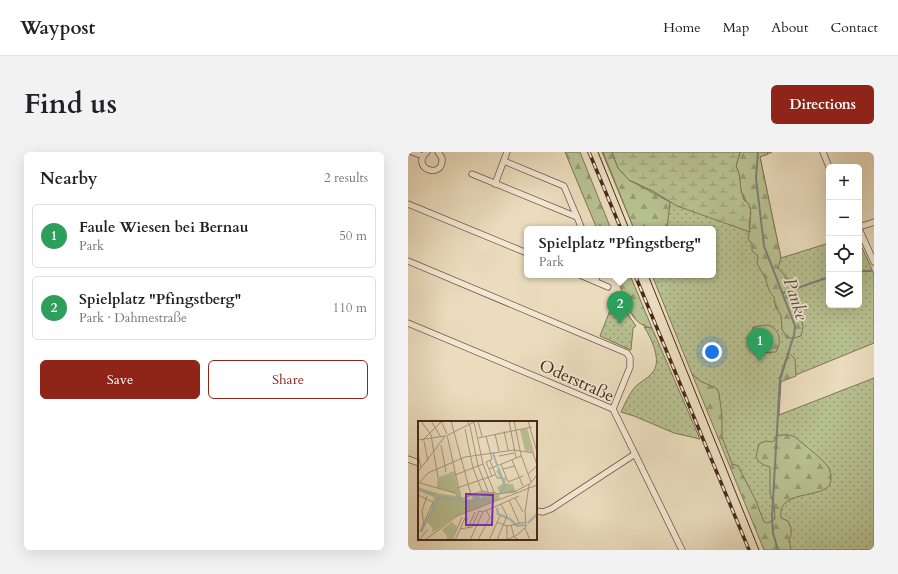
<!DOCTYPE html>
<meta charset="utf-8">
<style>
body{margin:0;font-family:Cardo,serif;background:#f2f2f2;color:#202124}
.controls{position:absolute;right:12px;top:12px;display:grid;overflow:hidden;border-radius:6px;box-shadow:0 4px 16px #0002}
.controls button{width:36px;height:36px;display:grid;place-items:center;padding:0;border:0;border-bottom:1px solid #e0e0e0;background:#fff;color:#202124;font:20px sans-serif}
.you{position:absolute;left:304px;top:200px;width:14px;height:14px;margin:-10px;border:3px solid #fff;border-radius:50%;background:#1a73e8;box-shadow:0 0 0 6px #1a73e833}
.badge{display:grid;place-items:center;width:26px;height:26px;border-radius:50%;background:#8f2418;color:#fff;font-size:13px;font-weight:700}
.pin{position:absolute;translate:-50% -33px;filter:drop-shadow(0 1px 2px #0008)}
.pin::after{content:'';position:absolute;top:21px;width:14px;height:12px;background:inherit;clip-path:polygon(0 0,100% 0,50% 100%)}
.popup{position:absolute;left:116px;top:74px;width:192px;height:52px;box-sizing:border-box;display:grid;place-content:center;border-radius:6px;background:#fff;filter:drop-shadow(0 1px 3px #0005);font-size:13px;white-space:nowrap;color:#757577}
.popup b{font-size:15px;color:#202124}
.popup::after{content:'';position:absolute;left:50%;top:100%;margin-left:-8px;border:8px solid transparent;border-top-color:#fff}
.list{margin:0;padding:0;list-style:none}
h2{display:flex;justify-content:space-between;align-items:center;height:52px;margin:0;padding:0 16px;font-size:17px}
h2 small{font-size:13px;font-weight:400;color:#757577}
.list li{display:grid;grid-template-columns:26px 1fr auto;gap:12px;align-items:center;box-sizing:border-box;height:64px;margin:0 8px 8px;padding:0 8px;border:1px solid #e0e0e0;border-radius:6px}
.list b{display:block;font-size:15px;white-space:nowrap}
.list p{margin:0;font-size:13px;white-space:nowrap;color:#757577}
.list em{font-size:13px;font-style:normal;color:#757577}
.actions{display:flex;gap:8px;padding:12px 16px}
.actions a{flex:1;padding:9px 0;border:1px solid #8f2418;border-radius:6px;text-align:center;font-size:14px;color:#8f2418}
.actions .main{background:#8f2418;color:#fff}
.icon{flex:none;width:22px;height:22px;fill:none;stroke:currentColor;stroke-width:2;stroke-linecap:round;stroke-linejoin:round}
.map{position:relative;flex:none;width:466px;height:398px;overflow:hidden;border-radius:6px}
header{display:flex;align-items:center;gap:24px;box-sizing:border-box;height:56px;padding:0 20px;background:#fff;border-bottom:1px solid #e0e0e0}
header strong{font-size:19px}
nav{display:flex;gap:22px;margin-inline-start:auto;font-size:14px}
.intro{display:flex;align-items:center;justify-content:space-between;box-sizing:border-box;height:96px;padding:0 24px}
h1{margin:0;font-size:28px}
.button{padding:10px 18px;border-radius:6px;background:#8f2418;color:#fff;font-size:14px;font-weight:700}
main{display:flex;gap:24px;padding:0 24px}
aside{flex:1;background:#fff;border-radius:6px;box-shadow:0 4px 16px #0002}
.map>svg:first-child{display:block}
</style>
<header>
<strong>Waypost</strong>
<nav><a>Home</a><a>Map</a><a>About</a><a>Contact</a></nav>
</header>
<div class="intro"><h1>Find us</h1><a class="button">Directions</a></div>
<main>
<aside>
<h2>Nearby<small>2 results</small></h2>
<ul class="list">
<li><span class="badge" style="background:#2e9e5b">1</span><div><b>Faule Wiesen bei Bernau</b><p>Park</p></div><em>50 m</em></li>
<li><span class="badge" style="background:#2e9e5b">2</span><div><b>Spielplatz &quot;Pfingstberg&quot;</b><p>Park · Dahmestraße</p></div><em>110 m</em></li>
</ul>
<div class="actions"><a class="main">Save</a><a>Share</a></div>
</aside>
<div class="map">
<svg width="466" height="398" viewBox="0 0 466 398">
<defs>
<pattern id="grass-dots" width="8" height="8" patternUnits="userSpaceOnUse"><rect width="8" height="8" fill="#b7c090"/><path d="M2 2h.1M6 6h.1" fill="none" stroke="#979c75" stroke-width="1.8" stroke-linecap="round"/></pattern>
<pattern id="forest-firs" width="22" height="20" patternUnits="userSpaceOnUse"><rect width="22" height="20" fill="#b7c090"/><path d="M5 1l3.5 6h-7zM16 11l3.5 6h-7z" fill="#979c75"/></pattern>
<pattern id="wetland-marsh" width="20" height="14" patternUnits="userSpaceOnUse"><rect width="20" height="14" fill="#b7c090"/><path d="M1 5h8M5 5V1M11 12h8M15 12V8" fill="none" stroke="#979c75"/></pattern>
</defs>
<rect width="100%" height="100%" fill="#eadcbd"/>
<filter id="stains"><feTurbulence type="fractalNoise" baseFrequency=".005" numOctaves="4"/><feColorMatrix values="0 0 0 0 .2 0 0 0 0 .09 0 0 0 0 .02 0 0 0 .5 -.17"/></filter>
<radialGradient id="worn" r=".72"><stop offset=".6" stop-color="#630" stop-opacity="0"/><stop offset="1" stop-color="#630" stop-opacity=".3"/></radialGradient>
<g fill="url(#grass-dots)" stroke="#807455">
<polygon points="194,0 364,0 352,5 373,106 421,91 421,153 451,153 451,89 466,122 466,191 373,229 371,263 466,226 466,398 357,398 287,225 284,222 244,123 305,123 305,77 226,77"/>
<polygon points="212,142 221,164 228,174 225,176 223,198 192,184 208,143"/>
<path d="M236,175L244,176L292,287L266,281L226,264L213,260C217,252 221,242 227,235C232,230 239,227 244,221C255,210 243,185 236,175Z"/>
</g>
<g fill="url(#forest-firs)" stroke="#807455">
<polygon points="157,0 172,0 203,77 189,77"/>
<polygon points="195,0 204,0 210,16 221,28 262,50 259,77 226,77"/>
<path d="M332,0H359L360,2L352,5L373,106L370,116L379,126L385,136L383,141L379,144L381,147L388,148L390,153L385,159L386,164L393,165L395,175L393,184L386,186H379L374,177L373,163L368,156L366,145C360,140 359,130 356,123C353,119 351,115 349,111L350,104L344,99V91L342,90L340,86C342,80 344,57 340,52C337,47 334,44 333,38C331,29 332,22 328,14Z"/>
<path d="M208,123H222L244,176C220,173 216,142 208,123Z"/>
<path d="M360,173C372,177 374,190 368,200L349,201L341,193L339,186L343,182L345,175Z"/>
<polygon points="381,201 387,207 388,224 372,230 373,226"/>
<path d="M284,222L292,229L308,236L311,241L314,264V285L324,312L330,314L347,347L356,370L360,371L367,367L366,352L362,341V315C355,313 351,311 348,305L351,292L358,289L364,290L367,288V285C373,282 381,282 387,285C398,295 412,304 421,316C422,319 423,322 423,325C426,351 368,333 373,366L380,369L383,376V384L381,387L383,398H356Z"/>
</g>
<polygon fill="url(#wetland-marsh)" stroke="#807455" points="204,0 332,0 328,14 331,21 333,38 336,48 341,52 343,61 341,71 342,80 269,54 245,39 221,28 210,16"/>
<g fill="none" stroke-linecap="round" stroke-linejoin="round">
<g stroke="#7b7f7b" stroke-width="2">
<polyline points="350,0 348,26 356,94 387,174 386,183 372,226 364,365 365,381 370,398"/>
<polyline points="451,119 463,119"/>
<polyline points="375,141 421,125"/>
</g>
<defs>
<g id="street">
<polyline points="4,0 15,4"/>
<path d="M19,0C1,16 36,29 34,6L30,0"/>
<polyline points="415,0 421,15"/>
<polyline points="96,9 156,34 174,77"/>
<polyline points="64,22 169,65"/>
<polyline points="87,32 99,0"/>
<polyline points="0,52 119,101"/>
<polyline points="451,75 466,70"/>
<polyline points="451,77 466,110"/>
<polyline points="0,109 219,201 222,206 222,215 205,257"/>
<polyline points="172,123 200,135"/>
<polyline points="187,129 190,123"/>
<polyline points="0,171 205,257 274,398"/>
<polyline points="0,307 11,311"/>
<polyline points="128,359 135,360 143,357 227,302"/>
</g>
</defs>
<use href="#street" stroke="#715543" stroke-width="7"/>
<use href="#street" stroke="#f1e8d4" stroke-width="5.5"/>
<g stroke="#49281a" stroke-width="1">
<polyline points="190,0 221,77"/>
<polyline points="240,123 351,398"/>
</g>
<defs>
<g id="rail">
<polyline points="181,0 213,77"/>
<polyline points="227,123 341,398"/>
</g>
</defs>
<use href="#rail" stroke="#49281a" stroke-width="3.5"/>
<use href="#rail" stroke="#f1e8d4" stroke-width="2" stroke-dasharray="6" stroke-linecap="butt"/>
</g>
<g text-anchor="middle" stroke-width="3.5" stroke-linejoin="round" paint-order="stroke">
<g font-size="17" fill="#49281a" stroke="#f1e8d4">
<text transform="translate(169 228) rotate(24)" y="6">Oderstraße</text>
</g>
<g font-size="18" font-style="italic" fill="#5e4c42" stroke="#f1e8d4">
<text transform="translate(388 147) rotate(72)" y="6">Panke</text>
</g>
</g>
<g transform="translate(10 269)">
<rect width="119" height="119" fill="#eadcbd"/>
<path d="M82,48L85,57L88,56L87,62L95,63L98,72H82L79,67L85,62L78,50ZM36,50L42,78L55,79L54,74L60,72L65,80L62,71H77L81,73L82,78L38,95L17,110L9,101L23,73L39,75L38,73L19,66L20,57Z" fill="#b7c090"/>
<path d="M36,50L38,63L42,75L38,69L19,66L20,57H34ZM0,67L23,73L22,79L33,81L34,78L27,77L49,81L60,78L61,81L49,82L40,80V88L44,92L51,87L55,88L32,98L13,112L15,108L9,101L15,107L25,102L22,100L16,104L23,97L17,94L11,97L16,76L0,70Z" fill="#b7c090"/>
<path d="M26,54L32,58L33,63L23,68L19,66L20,57ZM23,77L46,82L53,81L50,89L42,93L21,82Z" fill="#b7c090"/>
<path d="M34,101L39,106L33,119H29V115L24,109Z" fill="#b7c090"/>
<path d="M109,7L116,31L107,30L102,9Z" fill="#b7c090"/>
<path fill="none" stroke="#9cb9bb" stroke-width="2" d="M75,32L79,44M80,46L87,65L82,72M0,67L16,74M79,87L80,93L92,98L99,105L107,104M110,102L119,93M3,111L21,76L49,81L60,78L75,80"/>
<path fill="none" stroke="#aa947c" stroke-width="1" d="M3,0L13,14L16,32M13,0L23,16M23,0L29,13M33,0L53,74M49,0L52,5L60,45L70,70M60,0L64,16M91,0L98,37M96,0L103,34L113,61M110,0L119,31M56,1L65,43L76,71M47,8L55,47L64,70M86,10L90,29M77,13L81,30M29,14L43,78M30,14L58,0M68,15L74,38L72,40L79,57H83M60,17L114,6M0,19L27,15M4,20L23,1M6,20L10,40M23,24L28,51M115,32L119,44M0,33L3,47M16,33L20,57M81,35L96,32M72,39L68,41L74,55M94,39L105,65M83,43L90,61L105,55M71,48L103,35M85,48L97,45M0,51L28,14M110,53L119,45M37,54L65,43M2,62L37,72L42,78M0,63L10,52L47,36L96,29L116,32M39,67L77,54M0,74L15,81L2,111M97,77L105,91M43,78L64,70L81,73L98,70L111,63M91,79L101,102M79,101L89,105L108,101M93,104L96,116L101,119M6,105L4,90L9,75M89,105V119M50,107L57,91M107,107L112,119M42,108L54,106L61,90L65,91L101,75M1,119L10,108M7,119L39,95L119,64M34,119L44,96M37,119L47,97L50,98M52,119L65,91M60,119L72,96L68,89M71,119L82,95M79,119L89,95L83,83M88,119L99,114L108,106L107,91L111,64L119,54"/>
<path fill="#7b2cbf" fill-opacity="0.15" stroke="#7b2cbf" stroke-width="2" d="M48,73L75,74L74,104H48Z"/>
<rect width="119" height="119" fill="none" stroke="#49281a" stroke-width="2"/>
</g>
<rect width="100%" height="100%" filter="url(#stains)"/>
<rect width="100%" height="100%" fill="url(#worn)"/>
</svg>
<div class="controls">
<button>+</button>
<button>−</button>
<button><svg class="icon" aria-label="locate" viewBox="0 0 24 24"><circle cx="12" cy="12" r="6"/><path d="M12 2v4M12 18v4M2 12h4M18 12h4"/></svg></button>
<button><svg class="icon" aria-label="layers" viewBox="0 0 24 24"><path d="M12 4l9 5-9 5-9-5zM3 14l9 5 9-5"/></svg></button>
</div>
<div class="you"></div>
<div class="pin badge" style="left:352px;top:209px;background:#2e9e5b">1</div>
<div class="pin badge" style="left:212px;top:172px;background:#2e9e5b">2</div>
<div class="popup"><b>Spielplatz &quot;Pfingstberg&quot;</b>Park</div>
</div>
</main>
